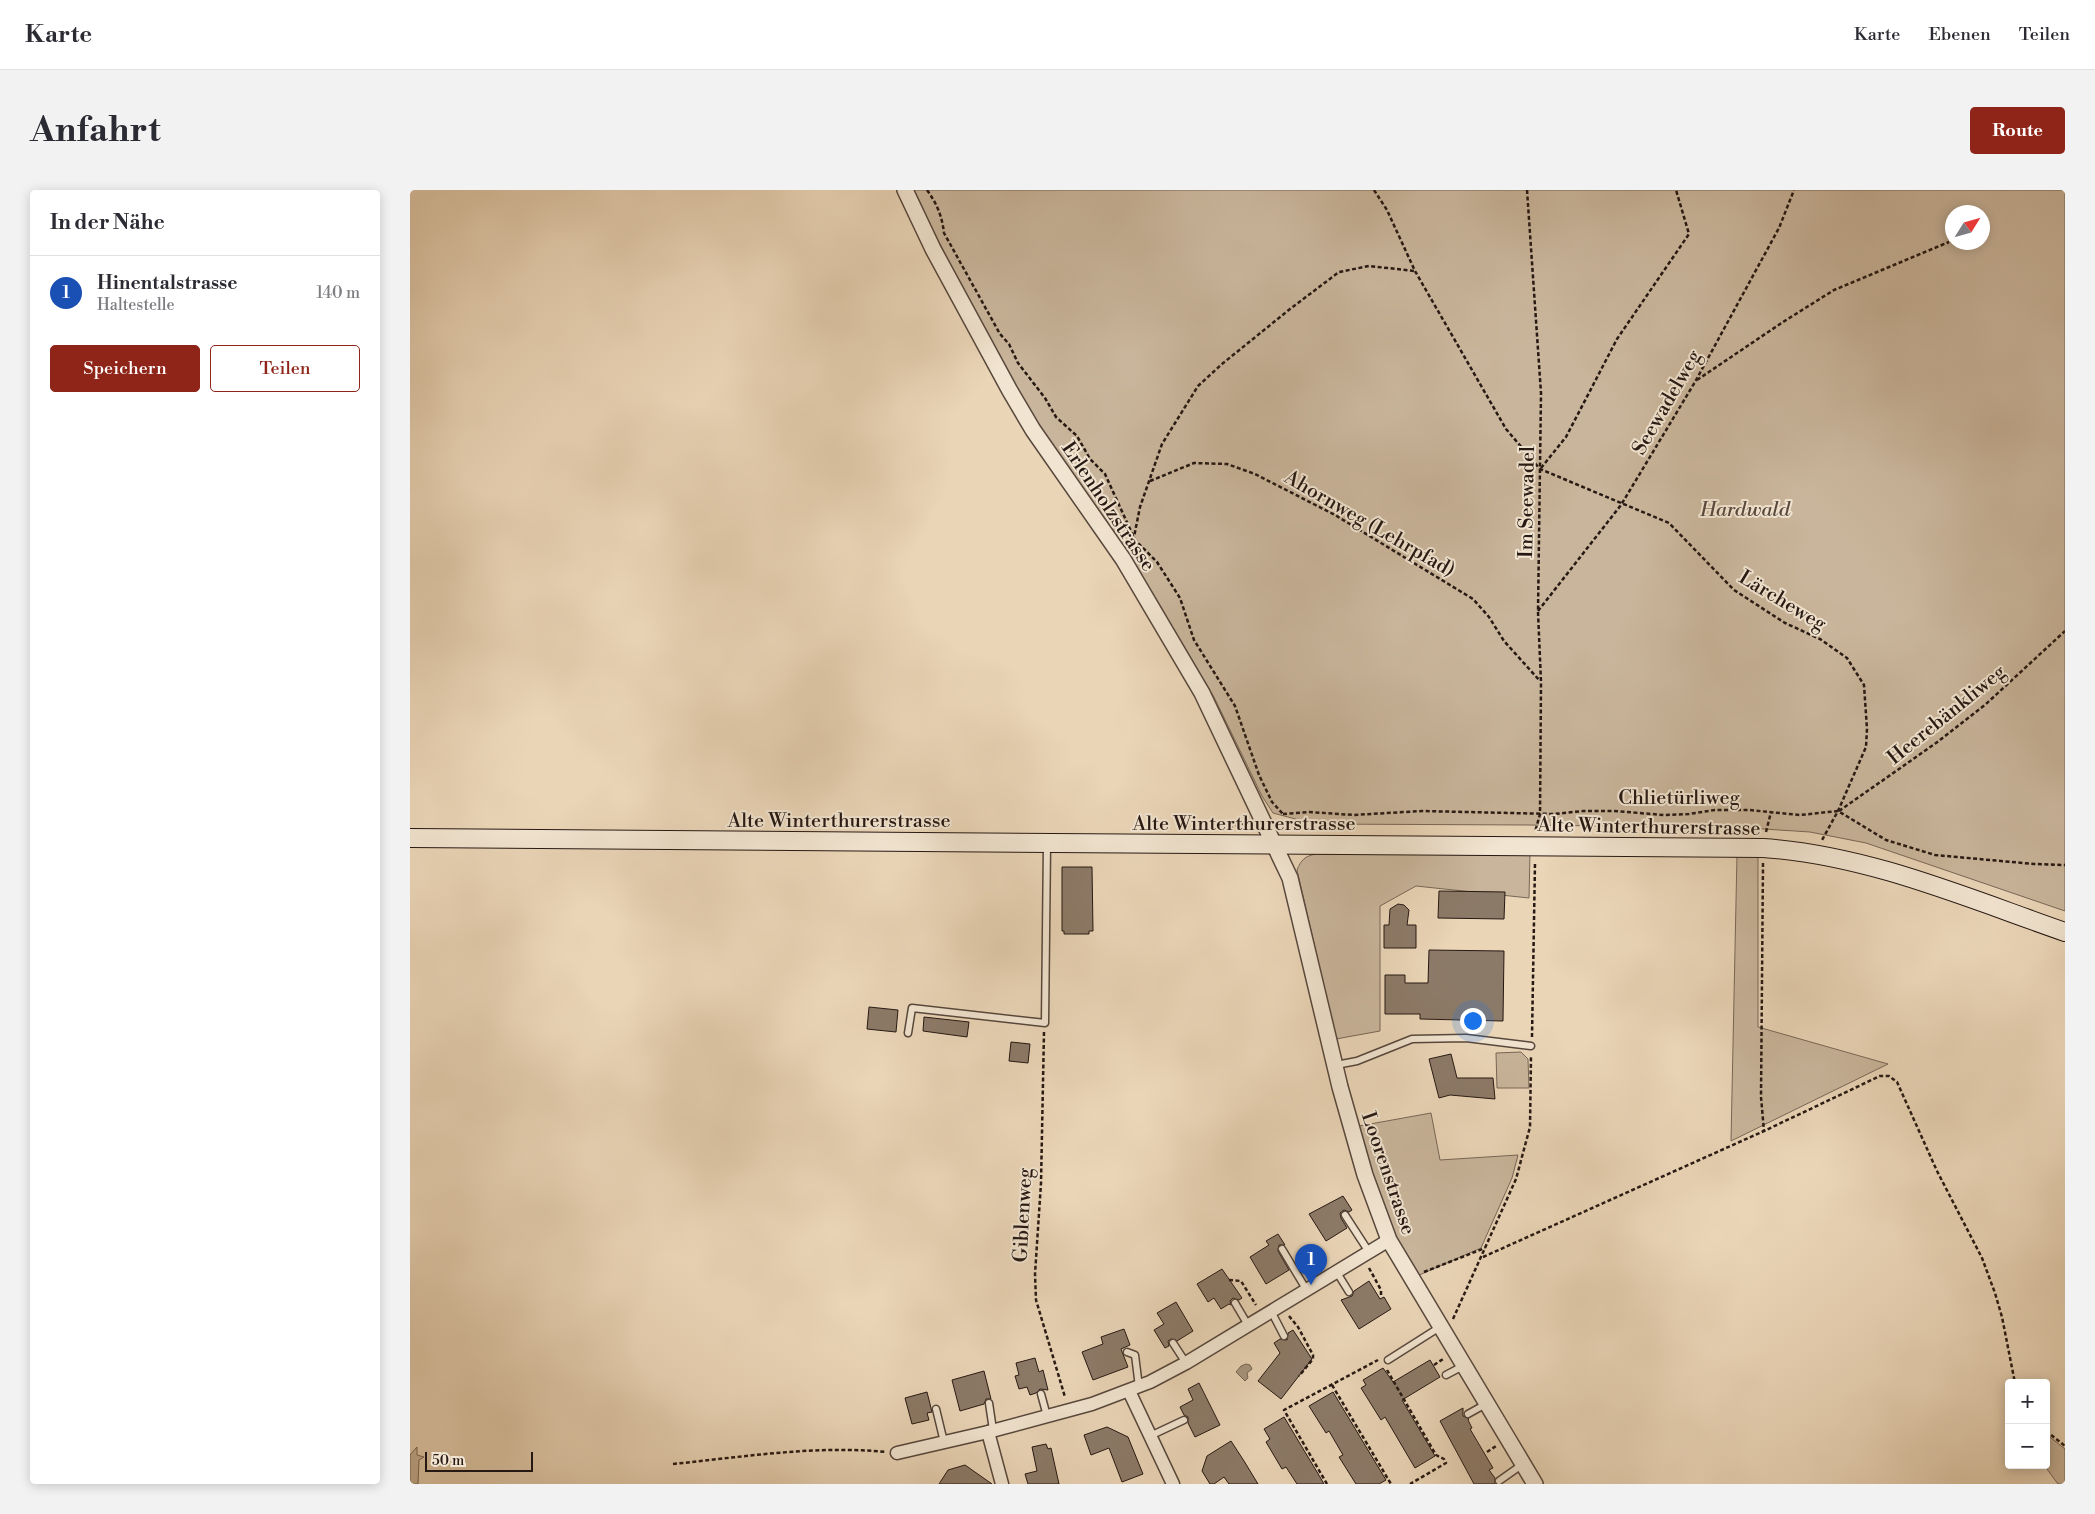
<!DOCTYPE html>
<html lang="de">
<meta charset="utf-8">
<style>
body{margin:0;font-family:"Libre Bodoni",serif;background:#f2f2f3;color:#2b2b33}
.controls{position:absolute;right:15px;bottom:15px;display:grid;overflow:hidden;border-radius:5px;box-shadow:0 2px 12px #0003}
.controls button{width:45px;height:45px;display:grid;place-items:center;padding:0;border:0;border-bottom:1px solid #e1e1e2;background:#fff;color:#2b2b33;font:25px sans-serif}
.compass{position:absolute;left:1535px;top:15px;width:45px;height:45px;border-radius:50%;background:#fff;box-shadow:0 2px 12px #0003;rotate:53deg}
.scale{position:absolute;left:15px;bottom:12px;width:108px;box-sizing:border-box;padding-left:5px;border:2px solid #261813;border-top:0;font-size:14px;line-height:18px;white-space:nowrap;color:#261813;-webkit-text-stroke:4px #f1e4d0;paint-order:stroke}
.you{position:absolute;left:1062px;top:830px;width:18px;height:18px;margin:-12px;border:4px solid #fff;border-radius:50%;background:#1a73e8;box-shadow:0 0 0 8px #1a73e833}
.badge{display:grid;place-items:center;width:32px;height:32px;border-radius:50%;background:#8f2418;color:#fff;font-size:16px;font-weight:700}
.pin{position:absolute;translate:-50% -41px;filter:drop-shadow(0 1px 2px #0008)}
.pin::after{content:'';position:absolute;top:26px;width:18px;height:15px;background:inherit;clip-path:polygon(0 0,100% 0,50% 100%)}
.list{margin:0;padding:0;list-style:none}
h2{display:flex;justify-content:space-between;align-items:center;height:65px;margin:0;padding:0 20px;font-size:21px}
h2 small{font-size:16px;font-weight:400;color:#7c7c81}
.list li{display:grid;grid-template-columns:32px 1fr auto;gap:15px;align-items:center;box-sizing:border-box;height:75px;padding:0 20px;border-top:1px solid #e1e1e2}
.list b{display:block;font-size:19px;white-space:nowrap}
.list p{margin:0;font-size:16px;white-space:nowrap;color:#7c7c81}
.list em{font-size:16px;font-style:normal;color:#7c7c81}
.actions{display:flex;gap:10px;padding:15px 20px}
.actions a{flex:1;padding:11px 0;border:1px solid #8f2418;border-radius:5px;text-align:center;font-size:18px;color:#8f2418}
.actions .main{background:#8f2418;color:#fff}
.map{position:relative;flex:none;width:1655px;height:1294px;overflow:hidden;border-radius:5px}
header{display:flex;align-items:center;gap:30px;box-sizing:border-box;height:70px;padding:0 25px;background:#fff;border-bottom:1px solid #e1e1e2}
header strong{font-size:24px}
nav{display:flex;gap:28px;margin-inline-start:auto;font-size:18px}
.intro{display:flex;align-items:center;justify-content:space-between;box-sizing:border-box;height:120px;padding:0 30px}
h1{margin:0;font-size:35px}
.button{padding:12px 22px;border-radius:5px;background:#8f2418;color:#fff;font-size:18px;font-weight:700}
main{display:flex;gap:30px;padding:0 30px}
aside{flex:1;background:#fff;border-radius:5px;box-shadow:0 2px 12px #0003}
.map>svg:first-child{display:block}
</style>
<header>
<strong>Karte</strong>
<nav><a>Karte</a><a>Ebenen</a><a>Teilen</a></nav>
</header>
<div class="intro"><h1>Anfahrt</h1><a class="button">Route</a></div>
<main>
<aside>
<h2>In der Nähe<small></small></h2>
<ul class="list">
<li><span class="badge" style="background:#1a4fb4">1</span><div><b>Hinentalstrasse</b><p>Haltestelle</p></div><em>140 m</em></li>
</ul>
<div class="actions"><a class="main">Speichern</a><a>Teilen</a></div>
</aside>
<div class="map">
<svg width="1655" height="1294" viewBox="0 0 1655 1294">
<rect width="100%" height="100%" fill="#ead5b7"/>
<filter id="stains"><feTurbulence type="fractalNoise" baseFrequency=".004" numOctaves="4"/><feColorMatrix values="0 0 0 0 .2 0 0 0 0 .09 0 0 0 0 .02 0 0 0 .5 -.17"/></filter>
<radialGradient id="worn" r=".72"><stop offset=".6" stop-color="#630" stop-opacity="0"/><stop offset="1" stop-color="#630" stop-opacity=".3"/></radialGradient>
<g fill="#c9b59b" stroke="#786657" fill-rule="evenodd">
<path d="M503,0H1655V721L1456,653L1400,642L1338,638L1118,635L904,634L863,623L852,606L804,507L746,409L685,315L627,232L566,126ZM1542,22H1572V52H1542Z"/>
<path d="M1120,662L1119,708L1006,696L970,716V841L926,849L887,680C891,670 895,666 906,664Z"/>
<polygon points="1327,664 1348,667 1348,837 1478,874 1321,951"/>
<polygon points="1111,862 1118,869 1119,898 1087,898 1086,863"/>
<polygon points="1021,923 1030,970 1108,965 1102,988 1071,1058 1007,1086 986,1046 960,983 949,936"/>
<polygon points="1636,1244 1655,1259 1655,1294 1648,1294 1634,1275 1636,1275"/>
<polygon points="7,1257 7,1265 14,1267 9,1270 8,1294 0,1294 0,1265"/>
</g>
<polygon fill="#a7957f" stroke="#736354" points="836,1174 840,1175 842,1179 837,1183 838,1188 835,1191 826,1182 831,1176"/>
<g fill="#8c7a68" stroke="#261813">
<polygon points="652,677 682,677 683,741 679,741 679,744 654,744 654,741 652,741"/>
<polygon points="1029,701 1095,702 1094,729 1028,728"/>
<polygon points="988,714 994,715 999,720 997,735 1006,735 1006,758 974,758 974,735 979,735 980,719"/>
<polygon points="1019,760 1094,761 1093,831 1010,829 1010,824 975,824 975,785 995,785 995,793 1018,793"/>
<polygon points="459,817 488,820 486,842 457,839"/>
<polygon points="514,827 559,832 557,847 513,841"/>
<polygon points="601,852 620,854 618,873 599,871"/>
<polygon points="1041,864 1047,888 1083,888 1085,909 1040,905 1029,908 1019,869"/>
<polygon points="933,1006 942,1020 939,1022 934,1020 930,1023 931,1028 937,1038 916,1051 899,1024"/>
<polygon points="868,1044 875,1055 869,1055 868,1061 879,1080 856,1094 840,1067 859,1055 856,1051"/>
<polygon points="812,1079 832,1108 829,1110 823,1108 820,1111 821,1115 819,1114 811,1119 804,1108 798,1112 787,1094"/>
<polygon points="959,1091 970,1109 974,1107 981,1119 949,1139 931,1110 942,1106 944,1101"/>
<polygon points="766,1112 783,1141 767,1151 761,1149 758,1151 759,1156 755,1158 744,1140 754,1134 747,1123"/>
<polygon points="714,1139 720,1155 711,1159 718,1177 683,1190 672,1162 693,1154 691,1147"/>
<polygon points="883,1140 902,1169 871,1209 848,1191 870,1163 864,1153 870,1149 877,1150 878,1143"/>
<polygon points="625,1168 629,1182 633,1180 638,1200 630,1199 626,1203 620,1205 617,1197 609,1199 605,1186 609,1185 606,1173"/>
<polygon points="1020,1170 1030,1187 992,1210 1025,1266 1005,1278 975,1227 971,1230 951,1198 956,1195 953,1190 973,1178 983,1192"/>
<polygon points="574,1181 581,1209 576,1209 574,1214 550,1221 542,1190"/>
<polygon points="789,1193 810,1235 785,1247 778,1233 778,1227 774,1225 770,1217 783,1210 778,1199"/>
<polygon points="517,1202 522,1222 517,1223 519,1230 502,1234 495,1208"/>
<polygon points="923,1202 976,1290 969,1294 946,1294 929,1267 933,1265 919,1241 916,1243 899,1216"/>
<polygon points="1053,1218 1053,1226 1059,1229 1058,1230 1062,1238 1060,1239 1083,1278 1079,1280 1085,1288 1085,1294 1064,1294 1030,1231"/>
<polygon points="874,1227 910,1287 914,1294 887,1294 876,1277 872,1279 856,1252 860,1249 854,1239"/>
<polygon points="697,1237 718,1247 733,1284 712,1292 699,1258 681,1265 674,1245"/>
<polygon points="821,1251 834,1271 848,1294 819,1294 814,1287 804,1294 800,1294 792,1281 797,1266"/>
<polygon points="636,1254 638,1259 641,1258 649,1294 618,1294 615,1284 627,1281 622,1257"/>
<polygon points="555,1275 582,1294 529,1294 538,1280"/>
</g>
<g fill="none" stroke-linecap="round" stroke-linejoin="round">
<defs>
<g id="service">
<polyline points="498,843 502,818 635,833 637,654"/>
<polyline points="926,875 947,871 1002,849 1056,848 1121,856"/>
<polyline points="935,1025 959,1062"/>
<polyline points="872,1059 896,1099"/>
<polyline points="926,1081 939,1102"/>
<polyline points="825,1113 838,1135"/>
<polyline points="861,1121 874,1146"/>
<polyline points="763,1153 776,1173"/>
<polyline points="717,1162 725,1165 729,1197"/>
<polyline points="978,1170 1030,1137"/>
<polyline points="1036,1185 1053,1176"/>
<polyline points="631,1204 637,1226"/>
<polyline points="579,1213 583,1240"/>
<polyline points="526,1219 534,1252"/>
<polyline points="1058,1224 1076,1214"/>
<polyline points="740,1246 774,1230"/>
<polyline points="1089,1291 1113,1274"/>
</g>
<g id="minor">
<polyline points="719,1201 763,1294"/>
<polyline points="578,1242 592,1294"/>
<polyline points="487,1263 578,1242 682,1214 740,1192 776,1173 979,1050"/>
</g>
<polyline id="tertiary" points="495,0 523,59 600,201 623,240 713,369 792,503 880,688 930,897 955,985 979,1050 1125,1294"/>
<path id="secondary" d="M0,648C451,651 902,656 1353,658C1458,665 1557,708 1655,742"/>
</defs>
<use href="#service" stroke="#57473c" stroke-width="9"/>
<use href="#minor" stroke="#57473c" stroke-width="15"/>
<use href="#tertiary" stroke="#57473c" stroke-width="18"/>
<use href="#secondary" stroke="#261813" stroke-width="20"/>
<g stroke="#261813" stroke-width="2.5" stroke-dasharray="4 2.5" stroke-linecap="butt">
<path d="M517,0C527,14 532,26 534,43L590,144L599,154L608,173L635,208L646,227L667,246L680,269L695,284L725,350L747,372L770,408L784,450L825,516L849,585L862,612L873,624"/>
<polyline points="964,0 977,20 1005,81 1096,239 1130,279 1259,333 1324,400 1375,433 1410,449 1437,468 1454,495 1457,539 1456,557 1428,621 1412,650"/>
<polyline points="1117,0 1131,203 1128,422 1131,492 1130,624 1125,642"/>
<polyline points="1287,190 1373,132 1424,100 1539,52"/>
<polyline points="1131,278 1156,247 1207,149 1279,44 1266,0"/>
<polyline points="740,291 784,273 817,274 845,284 925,325 1063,409 1079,427 1094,451 1130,491"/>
<polyline points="722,357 730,317 752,254 788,196 812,174 880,119 929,82 959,76 1005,81"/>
<polyline points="1128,421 1211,315 1285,192 1369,38 1384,0"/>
<polyline points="1429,621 1526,553 1576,514 1655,441"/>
<polyline points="873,624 899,622 944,625 1012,621 1144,624 1173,621 1204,621 1254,625 1279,624 1305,620 1339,620 1390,625 1428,621 1476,650 1525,665 1624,674 1655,675"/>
<polyline points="868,632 880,632 899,638"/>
<polyline points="819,638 838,632"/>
<polyline points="1356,642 1361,622"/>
<polyline points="1353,673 1351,907 1354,941"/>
<polyline points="634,842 631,993 625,1084 626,1110 655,1207"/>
<polyline points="1122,847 1125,673"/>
<polyline points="1073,1067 1354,941 1470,886 1479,886 1487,892 1527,981 1572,1068 1585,1103 1592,1127 1605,1193"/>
<polyline points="959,1078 971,1100 971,1105 969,1106"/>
<polyline points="1014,1082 1075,1058"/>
<polyline points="819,1090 831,1091 846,1115"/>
<polyline points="879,1126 888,1137 903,1165 903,1169 889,1186"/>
<polyline points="1043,1129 1106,989 1120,937 1121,865"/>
<polyline points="1024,1175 1033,1169"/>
<polyline points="977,1180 1026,1265 1034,1269 1036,1273 1000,1294"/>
<polyline points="922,1195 981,1294"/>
<polyline points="1636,1241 1655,1256"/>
<polyline points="1077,1262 1086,1256"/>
<path d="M263,1274C333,1267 405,1255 476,1262"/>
<polyline points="917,1294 874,1220 968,1170"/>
</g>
<use href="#service" stroke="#f1e4d0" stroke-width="6"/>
<use href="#minor" stroke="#f1e4d0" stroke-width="12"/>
<use href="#tertiary" stroke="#f1e4d0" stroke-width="15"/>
<use href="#secondary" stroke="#f1e4d0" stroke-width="18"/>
</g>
<g text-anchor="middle" stroke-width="4" stroke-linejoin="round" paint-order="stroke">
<g font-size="20" fill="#261813" stroke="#f1e4d0">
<text transform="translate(1256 212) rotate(-60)" y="7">Seewadelweg</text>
<text transform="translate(1116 312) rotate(-89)" y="7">Im Seewadel</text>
<text transform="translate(699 316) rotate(56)" y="7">Erlenholzstrasse</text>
<text transform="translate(960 333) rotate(30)" y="7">Ahornweg (Lehrpfad)</text>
<text transform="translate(1373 410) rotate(31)" y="7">Lärcheweg</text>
<text transform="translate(1536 524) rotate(-39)" y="7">Heerebänkliweg</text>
<text x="1269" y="614">Chlietürliweg</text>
<text x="429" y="637">Alte Winterthurerstrasse</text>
<text x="834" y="640">Alte Winterthurerstrasse</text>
<text transform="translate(1239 636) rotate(1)" y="7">Alte Winterthurerstrasse</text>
<text transform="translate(979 983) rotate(71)" y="7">Loorenstrasse</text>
<text transform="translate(612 1025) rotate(-87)" y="7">Giblenweg</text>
</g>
<g font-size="20" font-style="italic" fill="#57473c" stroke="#f1e4d0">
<text x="1335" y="326">Hardwald</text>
</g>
</g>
<rect width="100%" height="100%" filter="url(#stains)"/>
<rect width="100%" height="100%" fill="url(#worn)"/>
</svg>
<div class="controls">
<button>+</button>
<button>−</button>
</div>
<svg class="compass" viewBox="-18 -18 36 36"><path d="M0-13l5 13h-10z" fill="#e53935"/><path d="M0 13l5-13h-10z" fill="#7c7c81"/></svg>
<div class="scale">50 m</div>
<div class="you"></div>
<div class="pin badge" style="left:901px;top:1095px;background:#1a4fb4">1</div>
</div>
</main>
